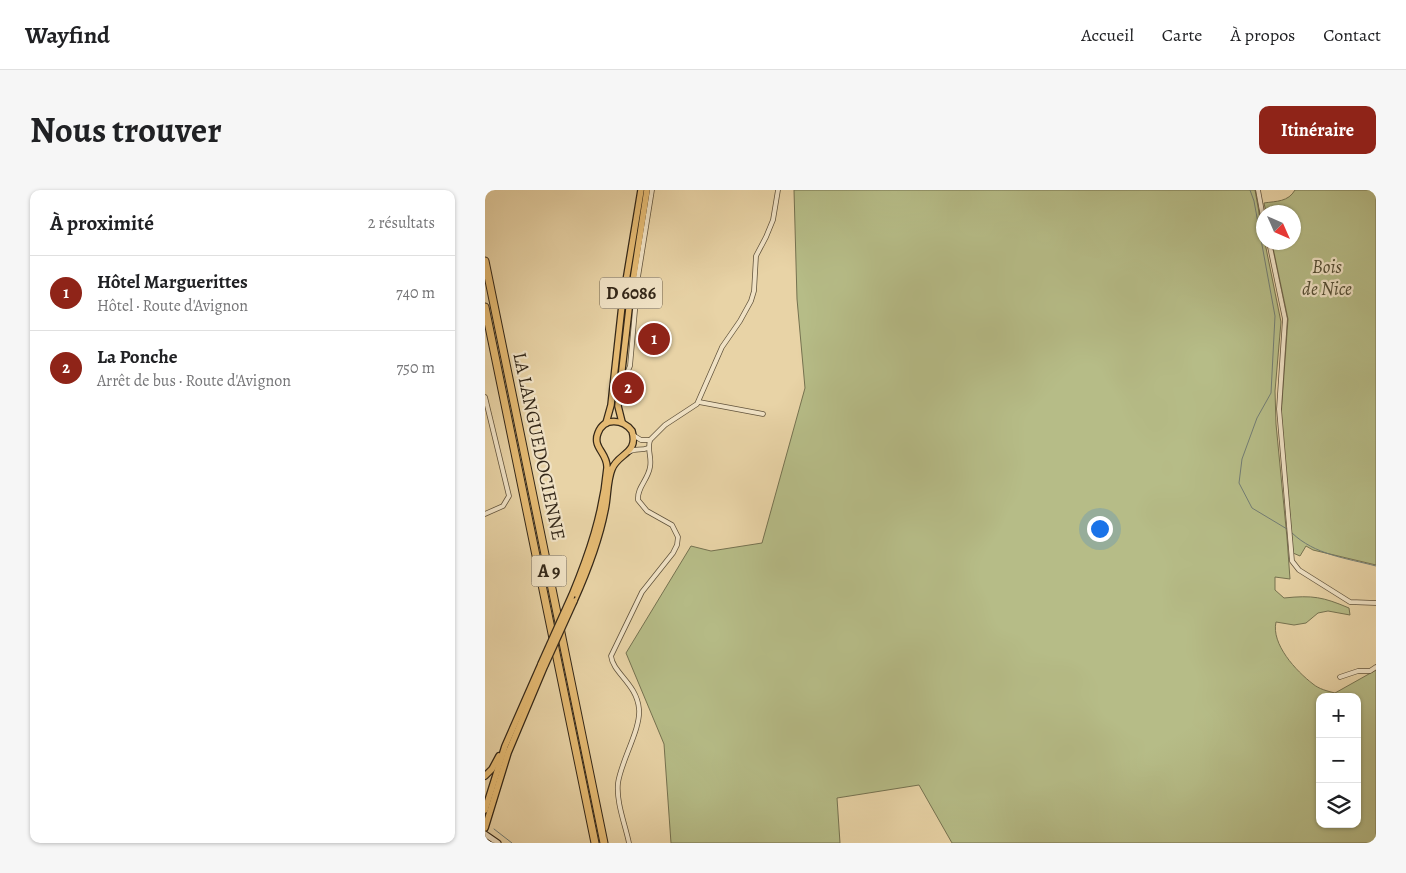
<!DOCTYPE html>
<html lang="fr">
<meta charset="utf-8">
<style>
body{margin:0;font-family:Alegreya,serif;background:#f6f6f6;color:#202124}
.controls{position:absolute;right:15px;bottom:15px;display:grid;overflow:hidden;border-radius:10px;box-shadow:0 1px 4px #0004}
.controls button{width:45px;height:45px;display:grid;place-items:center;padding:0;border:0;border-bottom:1px solid #e0e0e0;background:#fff;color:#202124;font:25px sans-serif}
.compass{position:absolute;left:771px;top:15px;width:45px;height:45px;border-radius:50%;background:#fff;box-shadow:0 1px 4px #0004;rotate:135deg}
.you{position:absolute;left:614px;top:338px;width:18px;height:18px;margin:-12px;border:4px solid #fff;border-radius:50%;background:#1a73e8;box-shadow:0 0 0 8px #1a73e833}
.badge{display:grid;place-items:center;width:32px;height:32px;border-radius:50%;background:#8f2418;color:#fff;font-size:16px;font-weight:700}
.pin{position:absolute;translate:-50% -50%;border:2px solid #fff;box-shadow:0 1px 5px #0006}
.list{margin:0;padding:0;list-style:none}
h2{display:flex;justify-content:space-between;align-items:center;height:65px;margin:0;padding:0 20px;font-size:21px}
h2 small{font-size:16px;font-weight:400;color:#757577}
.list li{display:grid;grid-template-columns:32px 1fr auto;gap:15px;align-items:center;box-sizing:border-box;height:75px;padding:0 20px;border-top:1px solid #e0e0e0}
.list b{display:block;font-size:19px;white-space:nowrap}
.list p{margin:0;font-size:16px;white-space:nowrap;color:#757577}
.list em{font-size:16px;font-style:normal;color:#757577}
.icon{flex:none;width:28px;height:28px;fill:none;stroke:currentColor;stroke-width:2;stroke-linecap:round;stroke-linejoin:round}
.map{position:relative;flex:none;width:891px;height:653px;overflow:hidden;border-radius:10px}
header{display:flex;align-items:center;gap:30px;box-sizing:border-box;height:70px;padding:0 25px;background:#fff;border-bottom:1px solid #e0e0e0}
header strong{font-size:24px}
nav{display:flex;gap:28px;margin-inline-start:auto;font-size:18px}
.intro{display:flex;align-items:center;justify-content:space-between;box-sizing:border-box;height:120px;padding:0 30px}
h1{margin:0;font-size:35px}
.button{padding:12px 22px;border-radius:10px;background:#8f2418;color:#fff;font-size:18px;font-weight:700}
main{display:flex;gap:30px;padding:0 30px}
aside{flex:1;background:#fff;border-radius:10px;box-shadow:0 1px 4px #0004}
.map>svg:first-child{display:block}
</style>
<header>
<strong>Wayfind</strong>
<nav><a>Accueil</a><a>Carte</a><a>À propos</a><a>Contact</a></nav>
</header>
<div class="intro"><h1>Nous trouver</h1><a class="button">Itinéraire</a></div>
<main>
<aside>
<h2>À proximité<small>2 résultats</small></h2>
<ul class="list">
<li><span class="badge">1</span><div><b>Hôtel Marguerittes</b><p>Hôtel · Route d'Avignon</p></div><em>740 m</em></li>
<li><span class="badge">2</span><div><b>La Ponche</b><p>Arrêt de bus · Route d'Avignon</p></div><em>750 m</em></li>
</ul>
</aside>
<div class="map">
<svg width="891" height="653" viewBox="0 0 891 653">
<rect width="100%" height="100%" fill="#e8d3a6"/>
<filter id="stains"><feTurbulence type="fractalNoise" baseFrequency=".004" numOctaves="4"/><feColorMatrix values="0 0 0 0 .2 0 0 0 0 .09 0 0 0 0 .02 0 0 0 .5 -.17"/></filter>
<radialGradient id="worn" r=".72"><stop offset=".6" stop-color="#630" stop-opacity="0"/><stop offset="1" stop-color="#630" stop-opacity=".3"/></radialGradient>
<g fill="#b6bc87" stroke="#757250" fill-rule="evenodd">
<path d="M309,0H770L778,45V52L780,53L796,132L790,201L791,234L802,348L805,389L790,387V400L799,408C828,405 838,407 864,418L865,425L843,421L833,423L821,433L809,435L791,432C786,454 811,481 828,494C834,499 842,501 850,503L891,480V653H467L434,595L352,608L355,653H186L179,554L141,463L206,356L226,361L277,353L320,198L312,109ZM835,507H872V634H835Z"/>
<path d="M810,0H891V375L828,360L821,356L815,366L808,363L796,226L803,129L787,53L808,52V22H781L779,13C792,11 803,12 810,0Z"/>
</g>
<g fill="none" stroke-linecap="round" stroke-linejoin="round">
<g stroke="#727d75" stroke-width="1">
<polyline points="765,0 769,11 790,126 786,203 772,228 757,269 754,293 767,318 802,339"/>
<path d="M807,343C830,365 861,368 891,376"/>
<polyline points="9,639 27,653"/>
</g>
<defs>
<g id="minor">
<polyline points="773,0 778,27"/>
<polyline points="784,52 800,129 794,219 807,371 814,380 865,412 891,413"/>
<polyline points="137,195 145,176 153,87 167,0"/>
<polyline points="0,207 24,306 18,316 0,324"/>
<polyline points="214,212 278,224"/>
<polyline points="148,245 156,250 165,250 180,235 212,214 237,157 255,131 266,111 269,101 271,66 281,47 288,30 293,0"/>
<path d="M144,262C150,258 156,261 163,258"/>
<polyline points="855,487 873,481 885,481 891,477"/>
<path d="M144,653C140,634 131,612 133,593C136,571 156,539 154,519C152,494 128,483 126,466L157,402L188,363L192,355L193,347L187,335L162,321L153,310C152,297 163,290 165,277C167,267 162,261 165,250"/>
</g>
<polyline id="secondary" points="0,644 13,653"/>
<g id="primary">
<polyline points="137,232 133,216 134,206 145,110 162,0"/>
<polyline points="121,233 126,215 137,115 156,0"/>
<path d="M87,405C104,364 118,323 122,278C123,263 107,258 113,243C119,227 138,229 147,241C154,264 133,263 127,279C122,291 123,307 120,320C114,351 102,382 89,411"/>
<polyline points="0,586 7,579 14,566"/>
<polyline points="0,620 20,556 56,474"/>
<polyline points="0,638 23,563 60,475"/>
</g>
<g id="motorway">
<polyline points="0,71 119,653"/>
<polyline points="0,117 110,653"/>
</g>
</defs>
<use href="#minor" stroke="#61533c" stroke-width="5.5"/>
<use href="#secondary" stroke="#342819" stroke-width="7"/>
<use href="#primary" stroke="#342819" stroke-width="8"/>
<use href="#motorway" stroke="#342819" stroke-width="9"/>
<use href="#minor" stroke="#f0e2c5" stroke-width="4"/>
<use href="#secondary" stroke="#f0e2c5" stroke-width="5"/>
<use href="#primary" stroke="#e4ba73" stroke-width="5.5"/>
<use href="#motorway" stroke="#e4ba73" stroke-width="7"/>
<defs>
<g id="primary-bridge">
<polyline points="56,474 87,405"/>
<polyline points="60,475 89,411"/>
</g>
</defs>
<use href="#primary-bridge" stroke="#342819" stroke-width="8" stroke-linecap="butt"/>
<use href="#primary-bridge" stroke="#e4ba73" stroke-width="5.5"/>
</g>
<g text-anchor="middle" stroke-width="4.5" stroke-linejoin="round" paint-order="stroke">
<g fill="#f0e2c5" stroke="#6c604d" stroke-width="1">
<rect x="115" y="87.5" width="62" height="31" rx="4"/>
<rect x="46.5" y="365.5" width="35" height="31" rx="4"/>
</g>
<g font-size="18" font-weight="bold" fill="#342819">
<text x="146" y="109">D 6086</text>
<text x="64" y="387">A 9</text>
</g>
<g font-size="19" font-style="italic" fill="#544d34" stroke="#f0e2c5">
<text x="842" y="83">Bois<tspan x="842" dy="22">de Nice</tspan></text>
</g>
<g font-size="19" fill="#342819" stroke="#f0e2c5">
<text transform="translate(55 256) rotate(78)" y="7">LA LANGUEDOCIENNE</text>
</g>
</g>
<rect width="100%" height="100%" filter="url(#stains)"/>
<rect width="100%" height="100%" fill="url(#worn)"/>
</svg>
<div class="controls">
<button>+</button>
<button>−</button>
<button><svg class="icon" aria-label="layers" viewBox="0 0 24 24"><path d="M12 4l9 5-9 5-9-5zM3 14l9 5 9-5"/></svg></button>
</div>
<svg class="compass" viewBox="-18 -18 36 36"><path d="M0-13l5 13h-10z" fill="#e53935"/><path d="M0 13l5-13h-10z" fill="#757577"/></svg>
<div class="you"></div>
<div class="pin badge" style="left:169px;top:149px">1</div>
<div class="pin badge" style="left:143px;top:198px">2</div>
</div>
</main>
